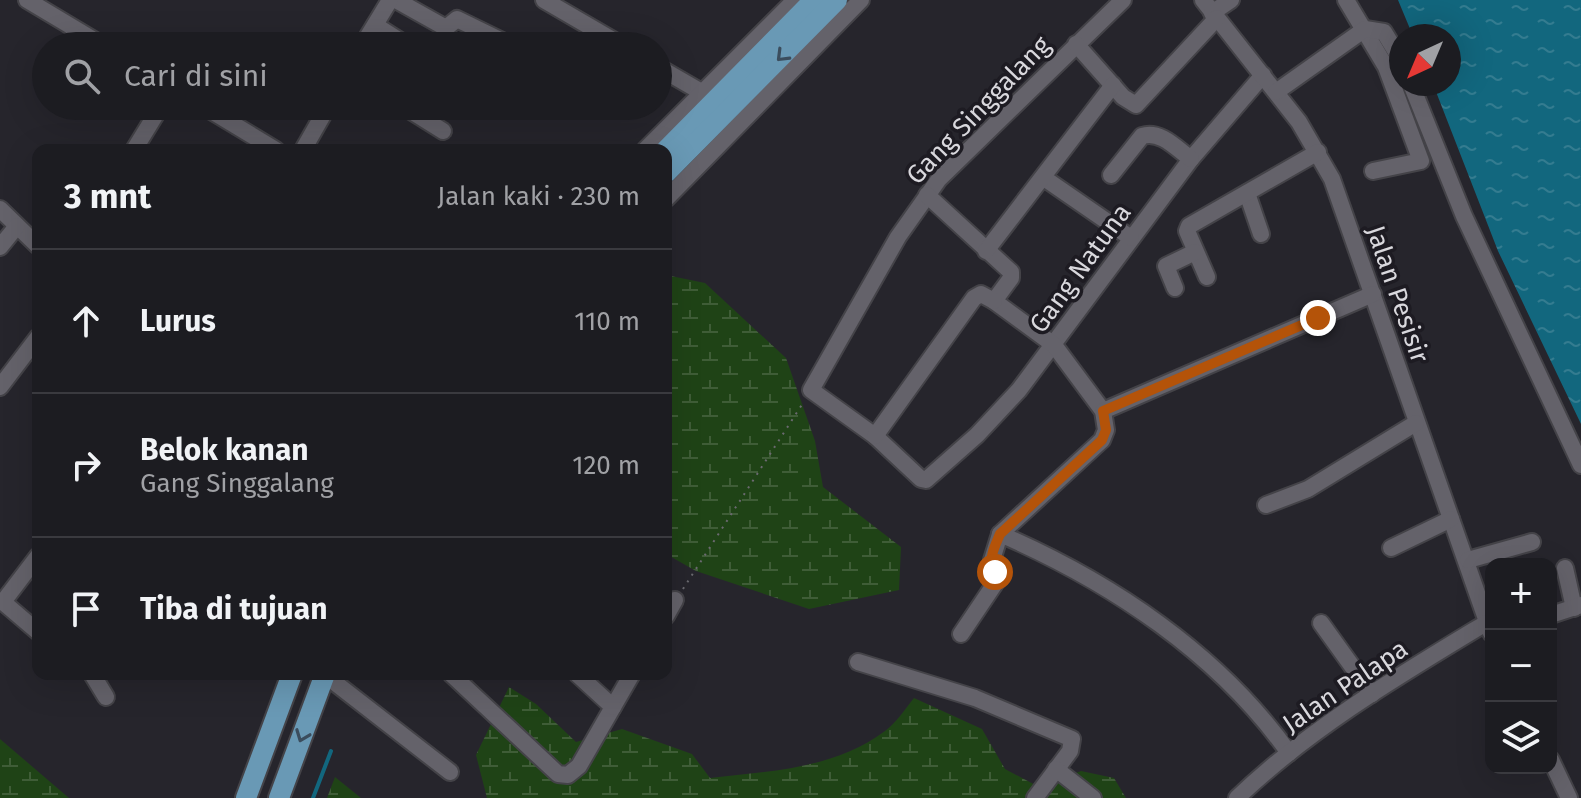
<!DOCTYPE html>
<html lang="id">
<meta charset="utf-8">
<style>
body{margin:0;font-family:"Fira Sans",sans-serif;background:#25252a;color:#f1f3f6}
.controls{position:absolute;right:24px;bottom:24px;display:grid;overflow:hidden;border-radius:16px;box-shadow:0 8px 32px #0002}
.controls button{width:72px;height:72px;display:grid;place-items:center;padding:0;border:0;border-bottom:2px solid #3a3a3f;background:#1c1c21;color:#f1f3f6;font:40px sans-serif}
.compass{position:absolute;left:1389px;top:24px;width:72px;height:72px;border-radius:50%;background:#1c1c21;box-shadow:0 8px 32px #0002;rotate:224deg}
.stop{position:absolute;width:24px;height:24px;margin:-18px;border:6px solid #b45309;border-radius:50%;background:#fff}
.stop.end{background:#b45309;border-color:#fff;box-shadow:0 2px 8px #0008}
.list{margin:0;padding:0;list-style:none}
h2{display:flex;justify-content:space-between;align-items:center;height:104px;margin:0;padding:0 32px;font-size:34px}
h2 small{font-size:26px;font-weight:400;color:#a0a1a5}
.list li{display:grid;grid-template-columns:52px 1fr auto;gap:24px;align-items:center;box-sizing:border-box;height:144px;padding:0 32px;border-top:2px solid #3a3a3f}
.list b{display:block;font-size:30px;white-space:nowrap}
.list p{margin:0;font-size:26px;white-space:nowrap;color:#a0a1a5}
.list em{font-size:26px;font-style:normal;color:#a0a1a5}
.icon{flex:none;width:44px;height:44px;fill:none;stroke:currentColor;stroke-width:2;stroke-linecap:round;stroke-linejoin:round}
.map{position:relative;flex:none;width:1581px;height:798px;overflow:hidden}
.search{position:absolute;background:#1c1c21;box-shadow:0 8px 32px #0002;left:32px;top:32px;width:640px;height:88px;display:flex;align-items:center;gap:20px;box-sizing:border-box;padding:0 28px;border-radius:44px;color:#a0a1a5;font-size:30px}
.panel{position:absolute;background:#1c1c21;box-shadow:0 8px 32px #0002;left:32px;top:144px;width:640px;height:536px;border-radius:16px}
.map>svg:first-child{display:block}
</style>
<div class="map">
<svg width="1581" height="798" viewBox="0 0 1581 798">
<defs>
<pattern id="wetland-marsh" width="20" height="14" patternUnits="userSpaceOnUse" patternTransform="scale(2)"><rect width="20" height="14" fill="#1f4316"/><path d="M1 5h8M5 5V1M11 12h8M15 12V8" fill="none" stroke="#3f5d37"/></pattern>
<pattern id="water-ripples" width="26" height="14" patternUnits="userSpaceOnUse" patternTransform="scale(2)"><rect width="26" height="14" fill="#12677e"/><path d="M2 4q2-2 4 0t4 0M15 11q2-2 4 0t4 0" fill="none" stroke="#347c90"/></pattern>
</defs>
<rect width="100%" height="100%" fill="#26252c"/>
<g fill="url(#wetland-marsh)">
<polygon points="666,275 705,283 786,358 815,441 823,487 901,547 899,590 809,609 696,571 666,554"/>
<path d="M509,687L536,704L576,742L622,729L692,754L710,778C771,771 834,769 885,731C896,723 905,709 914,698L982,729L1005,769L1039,787L1081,771L1114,778L1126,798H487L476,755Z"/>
<polygon points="0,739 69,798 0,798"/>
<polygon points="335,777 361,798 327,798"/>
</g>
<polygon fill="url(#water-ripples)" points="1398,0 1581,0 1581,424 1498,251 1433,84 1449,84 1449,36 1413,36"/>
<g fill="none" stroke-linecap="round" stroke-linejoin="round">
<polyline stroke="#12677e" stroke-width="4" points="313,798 331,751"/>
<defs>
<g id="minor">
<polyline points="27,0 104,46"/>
<polyline points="396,0 446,28 457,19 502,41"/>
<polyline points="544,0 623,46"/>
<polyline points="1123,0 939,179 898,237 811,390 875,436 921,479 926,480 977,435 1019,390 1191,159 1263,75"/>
<polyline points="1203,0 1299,122 1332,179 1491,633"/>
<polyline points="1346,0 1386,67 1421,161 1373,171"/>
<polyline points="1212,13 1231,0"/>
<polyline points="375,25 408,46"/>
<polyline points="1076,44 1123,97 1136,105 1217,18"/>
<polyline points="362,46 390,0"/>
<polyline points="658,67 703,93"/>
<polyline points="1411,84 1464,216 1581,465"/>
<polyline points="1276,92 1365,29 1384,32 1401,60"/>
<polyline points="203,106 276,150"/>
<polyline points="403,106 443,131"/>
<polyline points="134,150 161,106"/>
<polyline points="303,150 328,106"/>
<polyline points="645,150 795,0"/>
<path d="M1111,175L1142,136C1161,130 1177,149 1191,159"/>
<polyline points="1044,178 1131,238"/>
<polyline points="1247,193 1261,234"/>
<polyline points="927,195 1011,272 1011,278 994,301 1054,345 1103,411 1106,430 1102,440 1000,534 992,560 996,582 961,634"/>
<polyline points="666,199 861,0"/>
<polyline points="0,209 38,246"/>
<polyline points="0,247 17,226"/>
<polyline points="986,251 1113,85"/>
<polyline points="1207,277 1187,231 1189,226 1318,152"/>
<polyline points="1175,288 1166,266 1195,252"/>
<polyline points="0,387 38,337"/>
<polyline points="1103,411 1373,294"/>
<polyline points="875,436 974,298 981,294 994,301"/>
<polyline points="1266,505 1308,489 1416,423"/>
<path d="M1000,534C1111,582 1219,654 1289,753"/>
<polyline points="1391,548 1451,519"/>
<polyline points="38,556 3,602 38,632"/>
<polyline points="1468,560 1532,542"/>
<polyline points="1565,568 1574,608"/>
<polyline points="1551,615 1581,605"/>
<polyline points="666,616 675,600"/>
<polyline points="1321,623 1372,694"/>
<polyline points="858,662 975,698 1072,739 1070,751 1035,798"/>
<polyline points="92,674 106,697"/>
<polyline points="451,674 558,774 568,775 579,766 632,674"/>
<polyline points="577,674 613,707"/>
<polyline points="325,675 450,772"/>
<polyline points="1551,760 1569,798"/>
<polyline points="1056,769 1093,798"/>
<path d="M1237,798C1310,728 1400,675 1486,623"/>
</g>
<g id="major">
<polyline points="666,150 814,0"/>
<polyline points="666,173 837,0"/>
<polyline points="246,798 292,674"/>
<polyline points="279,798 325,674"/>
</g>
</defs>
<use href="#minor" stroke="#444348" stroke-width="20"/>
<use href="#major" stroke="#444348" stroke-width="24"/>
<polyline stroke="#6b6a70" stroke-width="2" stroke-dasharray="2 6" stroke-linecap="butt" points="683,589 803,403"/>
<use href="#minor" stroke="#64626a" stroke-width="16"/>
<use href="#major" stroke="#6999b5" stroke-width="20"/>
</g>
<defs><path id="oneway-chevron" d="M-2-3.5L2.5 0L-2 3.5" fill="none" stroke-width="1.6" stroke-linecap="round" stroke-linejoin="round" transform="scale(2)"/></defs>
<g stroke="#3b4d5d">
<use href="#oneway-chevron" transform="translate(782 56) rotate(135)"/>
<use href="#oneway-chevron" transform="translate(302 736) rotate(111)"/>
</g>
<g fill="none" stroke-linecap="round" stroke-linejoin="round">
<path stroke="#b45309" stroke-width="10" d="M995,572C987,560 995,546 1000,534L1102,440L1106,430L1103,411L1318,318"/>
</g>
<g text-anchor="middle" stroke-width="7" stroke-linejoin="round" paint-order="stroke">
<g font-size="26" fill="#d9d8dd" stroke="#1d1b22">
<text transform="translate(978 110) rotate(-46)" y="9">Gang Singgalang</text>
<text transform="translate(1080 268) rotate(-54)" y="9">Gang Natuna</text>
<text transform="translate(1398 294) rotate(71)" y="9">Jalan Pesisir</text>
<text transform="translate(1345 686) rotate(-34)" y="9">Jalan Palapa</text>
</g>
</g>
</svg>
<div class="controls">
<button>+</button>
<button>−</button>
<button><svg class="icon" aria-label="layers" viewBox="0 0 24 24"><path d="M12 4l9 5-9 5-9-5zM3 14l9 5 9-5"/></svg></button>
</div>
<svg class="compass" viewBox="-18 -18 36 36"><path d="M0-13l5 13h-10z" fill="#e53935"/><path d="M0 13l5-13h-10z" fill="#a0a1a5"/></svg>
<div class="stop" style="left:995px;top:572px"></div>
<div class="stop end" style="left:1318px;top:318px"></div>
<div class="search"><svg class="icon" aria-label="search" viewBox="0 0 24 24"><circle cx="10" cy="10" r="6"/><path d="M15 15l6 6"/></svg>Cari di sini</div>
<section class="panel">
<h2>3 mnt<small>Jalan kaki · 230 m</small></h2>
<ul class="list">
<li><svg class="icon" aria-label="ahead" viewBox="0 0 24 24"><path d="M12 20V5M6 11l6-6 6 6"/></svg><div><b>Lurus</b></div><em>110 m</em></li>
<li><svg class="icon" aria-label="right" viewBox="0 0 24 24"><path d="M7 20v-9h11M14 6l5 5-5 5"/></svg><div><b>Belok kanan</b><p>Gang Singgalang</p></div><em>120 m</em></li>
<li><svg class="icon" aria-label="arrive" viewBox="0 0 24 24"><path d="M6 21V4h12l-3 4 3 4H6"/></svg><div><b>Tiba di tujuan</b></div></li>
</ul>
</section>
</div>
